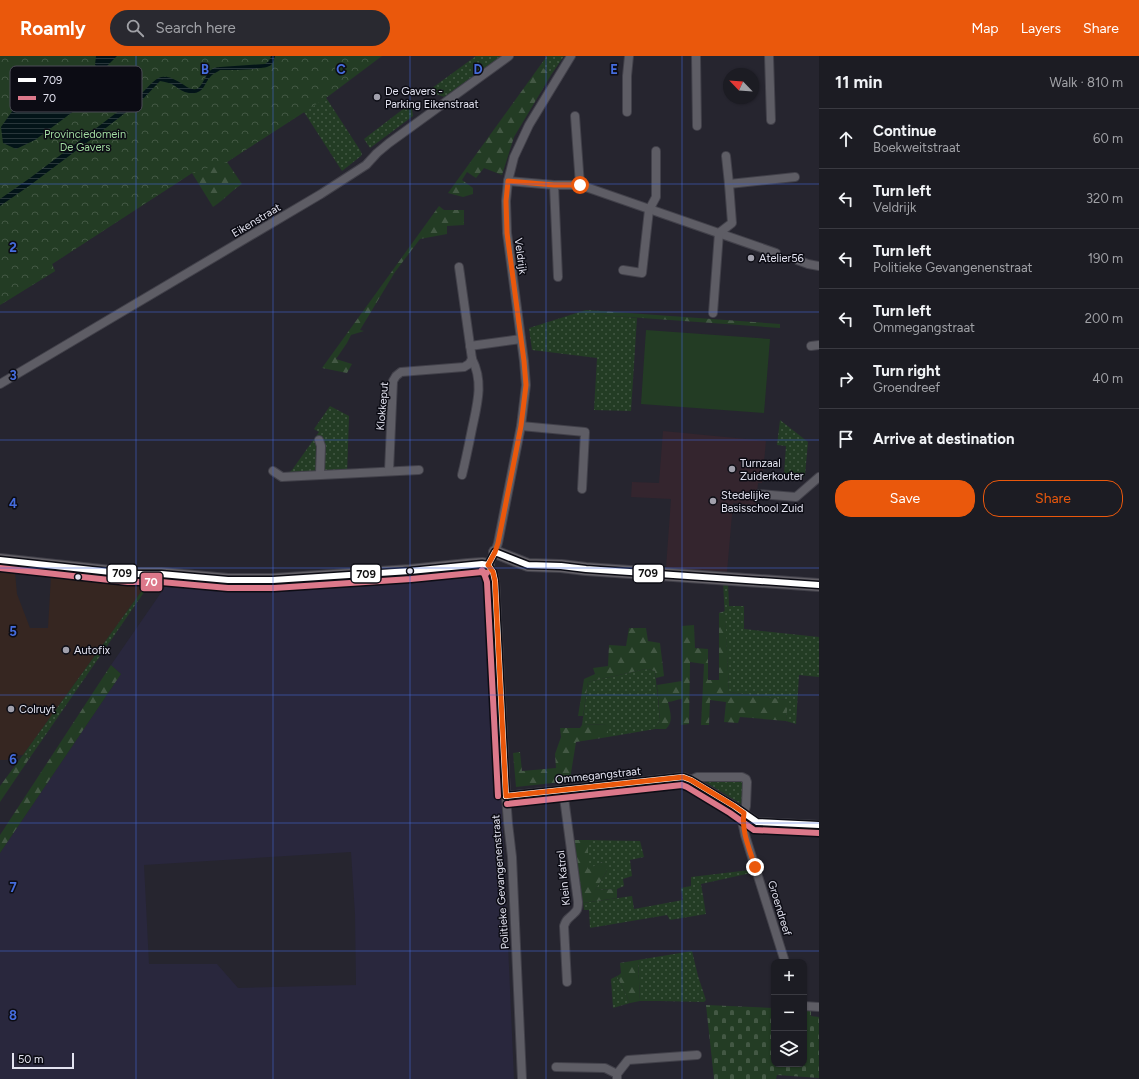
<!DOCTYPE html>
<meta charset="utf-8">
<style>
body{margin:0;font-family:Figtree,sans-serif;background:#292930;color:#f1f3f6}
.controls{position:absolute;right:12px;bottom:12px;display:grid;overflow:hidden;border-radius:8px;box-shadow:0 1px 3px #0004}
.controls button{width:36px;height:36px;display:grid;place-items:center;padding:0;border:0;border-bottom:1px solid #3a3a41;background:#1c1c23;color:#f1f3f6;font:20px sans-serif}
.compass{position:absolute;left:723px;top:12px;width:36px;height:36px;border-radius:50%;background:#1c1c23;box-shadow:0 1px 3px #0004;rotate:295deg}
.scale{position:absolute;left:12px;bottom:10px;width:62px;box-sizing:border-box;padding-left:4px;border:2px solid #e3e3f0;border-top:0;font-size:11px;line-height:14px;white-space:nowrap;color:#e3e3f0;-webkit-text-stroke:3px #0c0c14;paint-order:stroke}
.stop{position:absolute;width:12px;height:12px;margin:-9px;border:3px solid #ea580c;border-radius:50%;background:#fff}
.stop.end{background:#ea580c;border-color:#fff;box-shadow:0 1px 4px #0008}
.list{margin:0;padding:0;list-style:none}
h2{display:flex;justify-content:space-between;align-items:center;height:52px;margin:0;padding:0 16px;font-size:17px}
h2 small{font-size:13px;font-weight:400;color:#a0a1a6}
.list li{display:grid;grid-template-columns:26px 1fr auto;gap:12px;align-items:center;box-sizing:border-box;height:60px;padding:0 16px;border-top:1px solid #3a3a41}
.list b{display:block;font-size:15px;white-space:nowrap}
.list p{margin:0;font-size:13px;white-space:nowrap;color:#a0a1a6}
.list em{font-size:13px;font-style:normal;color:#a0a1a6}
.actions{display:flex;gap:8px;padding:12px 16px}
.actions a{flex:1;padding:9px 0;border:1px solid #ea580c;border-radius:16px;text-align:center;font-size:14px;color:#ea580c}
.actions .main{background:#ea580c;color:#fff}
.icon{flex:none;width:22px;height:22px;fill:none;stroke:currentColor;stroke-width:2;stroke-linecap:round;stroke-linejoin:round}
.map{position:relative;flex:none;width:819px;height:1023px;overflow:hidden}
header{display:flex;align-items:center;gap:24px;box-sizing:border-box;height:56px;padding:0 20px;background:#ea580c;color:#fff}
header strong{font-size:19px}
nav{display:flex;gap:22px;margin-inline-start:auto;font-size:14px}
.search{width:280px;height:36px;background:#292930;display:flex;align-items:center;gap:10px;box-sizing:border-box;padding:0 14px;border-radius:22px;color:#a0a1a6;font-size:15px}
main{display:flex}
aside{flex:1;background:#1c1c23}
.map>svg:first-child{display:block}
</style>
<header>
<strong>Roamly</strong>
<div class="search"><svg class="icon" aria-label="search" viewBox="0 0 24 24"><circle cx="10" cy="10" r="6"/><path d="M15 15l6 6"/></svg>Search here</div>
<nav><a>Map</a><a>Layers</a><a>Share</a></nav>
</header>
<main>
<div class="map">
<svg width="819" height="1023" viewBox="0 0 819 1023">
<defs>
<pattern id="grass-dots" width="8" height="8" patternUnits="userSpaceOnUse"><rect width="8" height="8" fill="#233c24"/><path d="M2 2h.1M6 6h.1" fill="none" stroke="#435844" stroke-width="1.8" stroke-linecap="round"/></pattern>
<pattern id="forest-firs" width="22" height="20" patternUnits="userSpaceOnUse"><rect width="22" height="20" fill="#233c24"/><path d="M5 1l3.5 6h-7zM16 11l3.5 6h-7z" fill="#435844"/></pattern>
<pattern id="cemetery-stones" width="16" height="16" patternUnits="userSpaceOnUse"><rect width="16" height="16" fill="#233c24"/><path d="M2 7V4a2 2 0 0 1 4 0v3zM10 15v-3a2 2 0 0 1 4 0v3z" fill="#435844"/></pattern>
<pattern id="park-crowns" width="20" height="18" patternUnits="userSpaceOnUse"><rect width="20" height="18" fill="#233c24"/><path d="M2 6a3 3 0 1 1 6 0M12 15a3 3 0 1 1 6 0" fill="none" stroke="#435844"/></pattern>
<pattern id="water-rules" width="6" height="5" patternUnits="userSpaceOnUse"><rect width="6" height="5" fill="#031418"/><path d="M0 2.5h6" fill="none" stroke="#28363a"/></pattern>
</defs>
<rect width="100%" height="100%" fill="#26252f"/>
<polygon fill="#362621" points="0,514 15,516 17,538 30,572 48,572 51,520 146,529 23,699 15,700 7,704 0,704"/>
<path fill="#29273d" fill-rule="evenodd" d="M472,518L485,523L492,530L514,1023H0V797L121,618L111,609L167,528L248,534ZM351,796L355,858L356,929L238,932L217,908H149L144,809Z"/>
<polygon fill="#34252e" points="663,375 766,385 762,427 758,427 756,449 733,447 727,516 666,512 671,443 631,441 632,426 659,427"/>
<g fill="url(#grass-dots)">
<polygon points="476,0 501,0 444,41 428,35"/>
<polygon points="547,0 564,0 551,19 543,12 539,11"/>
<polygon points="323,37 360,94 362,98 361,100 342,115 304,56 245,94"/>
<polygon points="411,47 413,60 370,92 364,83"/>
<polygon points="586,254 601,255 601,259 637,262 631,355 594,354 597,302 532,294 529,272"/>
<polygon points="330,350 349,360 347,420 288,417 292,414 319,376 314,373"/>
<polygon points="780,364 808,386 805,419 801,423 788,422 784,417 786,390 777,389"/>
<polygon points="723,526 728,527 729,550 744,550 744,573 819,581 819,621 799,619 796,668 786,665 787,644 729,636"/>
<polygon points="146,529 149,529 29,703 23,699"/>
<polygon points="648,613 655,615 660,664 655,673 608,681 608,668 582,669 588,626 641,614"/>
<polygon points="702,724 740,725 744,727 743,744 741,748"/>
<polygon points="588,784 640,785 644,801 630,804 632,820 623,823 624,830 617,833 595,834 607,815 602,806 588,814"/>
<polygon points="750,814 751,817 701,828 706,858 670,864 667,859 590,872 589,854 584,854 583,847 632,840 634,853 683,844 681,832 691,830 691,821"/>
<polygon points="692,895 698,920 706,944 704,946 660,945 640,945 638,904"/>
<polygon points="617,920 630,947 613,952 611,923"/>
</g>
<g fill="url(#forest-firs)">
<polygon points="539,11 543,12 551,19 514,81 502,119 484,112 476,122 467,116 462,124 473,132 473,138 463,141 448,137"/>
<path d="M245,94L227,106L242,128C231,135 224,144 213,151L192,117L52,208L55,215L0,249L138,133Z"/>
<polygon points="439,150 444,154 464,154 464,169 447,170 447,178 420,183 395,216 360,274 364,275 351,279 347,287 336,303 352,308 347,317 322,312"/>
<polygon points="601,255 780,268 780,272 600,259"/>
<path d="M725,555L729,636L788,644L786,665L740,661L738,667L724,666L726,646L710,644L709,669H701L704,608L690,606L689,668L681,669L682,643C677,643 673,646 668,646C670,656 674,665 666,673H655L660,664L657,629L682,625V570L694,569L695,592L708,593V624H719V557Z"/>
<polygon points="629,572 646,572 648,585 660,587 664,620 656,622 655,615 648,613 641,614 588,626 583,660 578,660 584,623 595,618 593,612 608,610 609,589 626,590"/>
<polygon points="111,609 121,618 0,797 0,779"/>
<polygon points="608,668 608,681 576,686 571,717 571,725 516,731 513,697 520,696 522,715 556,712 555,698 561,681 560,672 580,672 582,669"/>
<polygon points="23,699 29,703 0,746 0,730"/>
<polygon points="573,784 588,784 588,813 602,806 606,809 607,815 595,834 617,833 617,842 583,847"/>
<polygon points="638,904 640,945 630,947 617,920 619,919 621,917 620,907"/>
</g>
<polygon fill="url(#cemetery-stones)" points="706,949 774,952 774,1008 804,1008 804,954 811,954 811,960 819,961 819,1022 777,1019 776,1023 714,1023"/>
<polygon fill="url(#park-crowns)" points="0,0 382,0 326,42 227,106 192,117 52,208 55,215 0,249"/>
<polygon fill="#233c24" points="646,274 770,283 764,357 641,348"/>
<g fill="url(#water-rules)">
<polygon points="96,0 117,0 105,12 99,12 95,9"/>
<path d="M271,0H275C274,3 274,6 271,9C266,14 230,14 220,14C218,16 214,17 212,19C204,26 205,39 189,37C183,36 179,33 175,30C171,27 165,26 160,25L143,43L93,82L29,130L0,150V143L30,122L140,39C157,22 160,13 184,29C187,31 191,34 196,33C203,32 205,16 214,12C214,12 219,11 220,11L265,8L269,5Z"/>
<polygon points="43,26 70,31 79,40 74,55 35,84 16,93 3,87 1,71 30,30"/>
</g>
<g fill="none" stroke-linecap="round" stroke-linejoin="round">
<defs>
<g id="street">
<polyline points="696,0 697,70"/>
<polyline points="769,0 771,64"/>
<polyline points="627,56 627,20 629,0"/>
<polyline points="575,60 580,129"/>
<polyline points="508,125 554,129 580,129 776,197"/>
<polyline points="729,128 795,121"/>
<polyline points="554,129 558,221"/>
<polyline points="797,204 808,208 819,210"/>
<path d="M459,211L472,303C484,326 477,349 472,373C469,388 466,403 462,419"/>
<polyline points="623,214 642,217 649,154 656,141 656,95"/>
<polyline points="713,257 719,177 732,167 729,128 726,100"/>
<polyline points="470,290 521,283"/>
<polyline points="811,290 819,289"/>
<polyline points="0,328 321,138 366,109 377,97 389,87 509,0"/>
<polyline points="521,370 585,376 582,433"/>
<polyline points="319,384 321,390 320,418"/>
<polyline points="273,415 282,421 419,414"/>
<polyline points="389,415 393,325 396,320 401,316 464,311 469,308 472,303"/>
<polyline points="759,438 796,441 819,421"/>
<polyline points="691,724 697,721 742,721 746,723 747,726 746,750 742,765 745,779 785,906"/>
<path d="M563,734L578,846C578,856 576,855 569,862C566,864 565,867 564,870L567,926"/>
<polyline points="506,740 683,721 691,724 734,750 757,766 819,769"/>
<polyline points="804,950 819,951"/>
<polyline points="556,1011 605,1012 617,1018"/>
<path d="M522,1023L512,801L508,767L506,740L495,525C494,518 492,514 488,509L495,496L498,487L521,370L526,329L524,305L507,177L506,145L508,125L514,101L529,69L571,0"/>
<polyline points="617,1023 617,1018 628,1004 697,999"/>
</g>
<g id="secondary">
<polyline points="495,496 528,509 561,510 586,513 819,529"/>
<polyline points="0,504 129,518 161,518 228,524 273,524 410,515 468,509 482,508 488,509"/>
</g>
</defs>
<use href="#street" stroke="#42414a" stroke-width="10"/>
<use href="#secondary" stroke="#42414a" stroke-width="14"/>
<use href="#street" stroke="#5e5d65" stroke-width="8"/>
<use href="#secondary" stroke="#636067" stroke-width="12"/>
<defs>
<g id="bus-1">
<polyline points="0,504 129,518 161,518 228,524 273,524 410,515 482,508 488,509"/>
<polyline points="488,509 495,496 528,509 561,510 586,513 819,529"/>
<polyline points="488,509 493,516 495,525 506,740"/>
<polyline points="506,740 683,721 691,724 734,750 757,766 819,769"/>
</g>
<g id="bus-2">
<polyline points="0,512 128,526 161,526 228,532 274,532 411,523 482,516 487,517"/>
<polyline points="482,514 485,520 487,526 498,740"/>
<polyline points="507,748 682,729 687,731 730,757 754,774 819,777"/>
</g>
</defs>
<use href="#bus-1" stroke="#0c0c14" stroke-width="9"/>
<use href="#bus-2" stroke="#0c0c14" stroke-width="9"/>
<use href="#bus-1" stroke="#fff" stroke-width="6"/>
<use href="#bus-2" stroke="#dc788a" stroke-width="6"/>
</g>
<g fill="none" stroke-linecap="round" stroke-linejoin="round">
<path stroke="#ea580c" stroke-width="5" d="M580,129H554L508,125L506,145L507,177L524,305L526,329L521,370L498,487L495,496L488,509L493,516L495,525L506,740L683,721L691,724L734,750L744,757C741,775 750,794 755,811"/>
</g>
<path fill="none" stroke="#456cdd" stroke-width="1" stroke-opacity="0.55" d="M136,0V1023M273,0V1023M410,0V1023M546,0V1023M682,0V1023M0,128H819M0,256H819M0,384H819M0,512H819M0,639H819M0,767H819M0,895H819"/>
<g fill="#a1a0ac" stroke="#0c0c14" stroke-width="1.5">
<circle cx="377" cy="41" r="4"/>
<circle cx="751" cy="202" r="4"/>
<circle cx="732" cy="413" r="4"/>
<circle cx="713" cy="445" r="4"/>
<circle cx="66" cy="594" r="4"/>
<circle cx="11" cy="653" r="4"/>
</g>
<g fill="#e3e3f0" stroke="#0c0c14" stroke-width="1.5">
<circle cx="410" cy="515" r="3.5"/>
<circle cx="78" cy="521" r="3.5"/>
</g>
<g text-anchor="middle" stroke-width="3" stroke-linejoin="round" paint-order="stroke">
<g font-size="11" fill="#e3e3f0" stroke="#0c0c14" text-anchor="start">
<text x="385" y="39">De Gavers -<tspan x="385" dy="13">Parking Eikenstraat</tspan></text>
<text x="759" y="206">Atelier56</text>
<text x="740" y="411">Turnzaal<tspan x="740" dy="13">Zuiderkouter</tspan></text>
<text x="721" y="443">Stedelijke<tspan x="721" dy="13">Basisschool Zuid</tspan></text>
<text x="74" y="598">Autofix</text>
<text x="19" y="657">Colruyt</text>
</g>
<g font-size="11" fill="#a0da9f" stroke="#0c0c14">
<text x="85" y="82">Provinciedomein<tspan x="85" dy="13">De Gavers</tspan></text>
</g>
<g font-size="11" fill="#e3e3f0" stroke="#0c0c14">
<text transform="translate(256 164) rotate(-31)" y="4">Eikenstraat</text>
<text transform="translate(521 200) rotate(82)" y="4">Veldrijk</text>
<text transform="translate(382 350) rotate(-85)" y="4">Klokkeput</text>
<text transform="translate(598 719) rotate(-6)" y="4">Ommegangstraat</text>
<text transform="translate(563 822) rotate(-96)" y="4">Klein Katrol</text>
<text transform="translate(500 826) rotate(-94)" y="4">Politieke Gevangenenstraat</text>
<text transform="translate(780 852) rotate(73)" y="4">Groendreef</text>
</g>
</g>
<rect x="10" y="10" width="132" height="46" rx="6" fill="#0c0c14" stroke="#4c4c56" stroke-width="1"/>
<rect x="18" y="22" width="18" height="4" fill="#fff"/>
<rect x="18" y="40" width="18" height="4" fill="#dc788a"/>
<g font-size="11" fill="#e3e3f0">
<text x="43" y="28">709</text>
<text x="43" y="46">70</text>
</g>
<g font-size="13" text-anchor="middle" font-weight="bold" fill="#456cdd" stroke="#0c0c14" stroke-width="3" stroke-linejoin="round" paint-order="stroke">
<text x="205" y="18">B</text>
<text x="341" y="18">C</text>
<text x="478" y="18">D</text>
<text x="614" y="18">E</text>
<text x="13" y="196">2</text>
<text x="13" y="324">3</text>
<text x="13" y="452">4</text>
<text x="13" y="580">5</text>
<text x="13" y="708">6</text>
<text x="13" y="836">7</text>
<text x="13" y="964">8</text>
</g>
<g stroke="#0c0c14" stroke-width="1.5">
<rect x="107" y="508" width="30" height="19" rx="4" fill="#fff"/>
<rect x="633" y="508" width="31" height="19" rx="4" fill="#fff"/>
<rect x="351" y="508" width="30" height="19" rx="4" fill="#fff"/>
<rect x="140" y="516" width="23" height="20" rx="4" fill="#dc788a"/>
</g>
<g font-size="11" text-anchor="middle" font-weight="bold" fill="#fff">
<text x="151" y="530">70</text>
</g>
<g font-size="11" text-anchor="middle" font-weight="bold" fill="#111">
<text x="122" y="521">709</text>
<text x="648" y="521">709</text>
<text x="366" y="522">709</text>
</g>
</svg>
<div class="controls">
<button>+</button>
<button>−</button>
<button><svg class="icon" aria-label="layers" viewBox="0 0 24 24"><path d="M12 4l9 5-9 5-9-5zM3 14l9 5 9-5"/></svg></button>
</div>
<svg class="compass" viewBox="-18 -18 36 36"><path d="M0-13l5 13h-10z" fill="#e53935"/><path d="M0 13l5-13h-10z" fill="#a0a1a6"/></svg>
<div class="scale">50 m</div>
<div class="stop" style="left:580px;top:129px"></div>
<div class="stop end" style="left:755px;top:811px"></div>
</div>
<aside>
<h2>11 min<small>Walk · 810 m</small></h2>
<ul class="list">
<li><svg class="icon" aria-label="ahead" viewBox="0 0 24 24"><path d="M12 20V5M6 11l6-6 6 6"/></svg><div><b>Continue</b><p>Boekweitstraat</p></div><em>60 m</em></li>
<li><svg class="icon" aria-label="left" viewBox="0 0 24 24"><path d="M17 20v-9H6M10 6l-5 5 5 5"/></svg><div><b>Turn left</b><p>Veldrijk</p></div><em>320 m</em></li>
<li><svg class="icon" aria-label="left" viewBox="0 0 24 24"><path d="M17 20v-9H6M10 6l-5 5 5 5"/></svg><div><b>Turn left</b><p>Politieke Gevangenenstraat</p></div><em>190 m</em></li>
<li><svg class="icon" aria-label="left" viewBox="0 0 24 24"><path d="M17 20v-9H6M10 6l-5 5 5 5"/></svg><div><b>Turn left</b><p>Ommegangstraat</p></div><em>200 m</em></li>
<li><svg class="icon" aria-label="right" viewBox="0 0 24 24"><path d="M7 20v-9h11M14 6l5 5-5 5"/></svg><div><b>Turn right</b><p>Groendreef</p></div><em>40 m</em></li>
<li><svg class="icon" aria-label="arrive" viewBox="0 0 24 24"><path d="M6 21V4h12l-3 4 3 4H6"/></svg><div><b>Arrive at destination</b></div></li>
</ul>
<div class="actions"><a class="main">Save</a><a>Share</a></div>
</aside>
</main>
